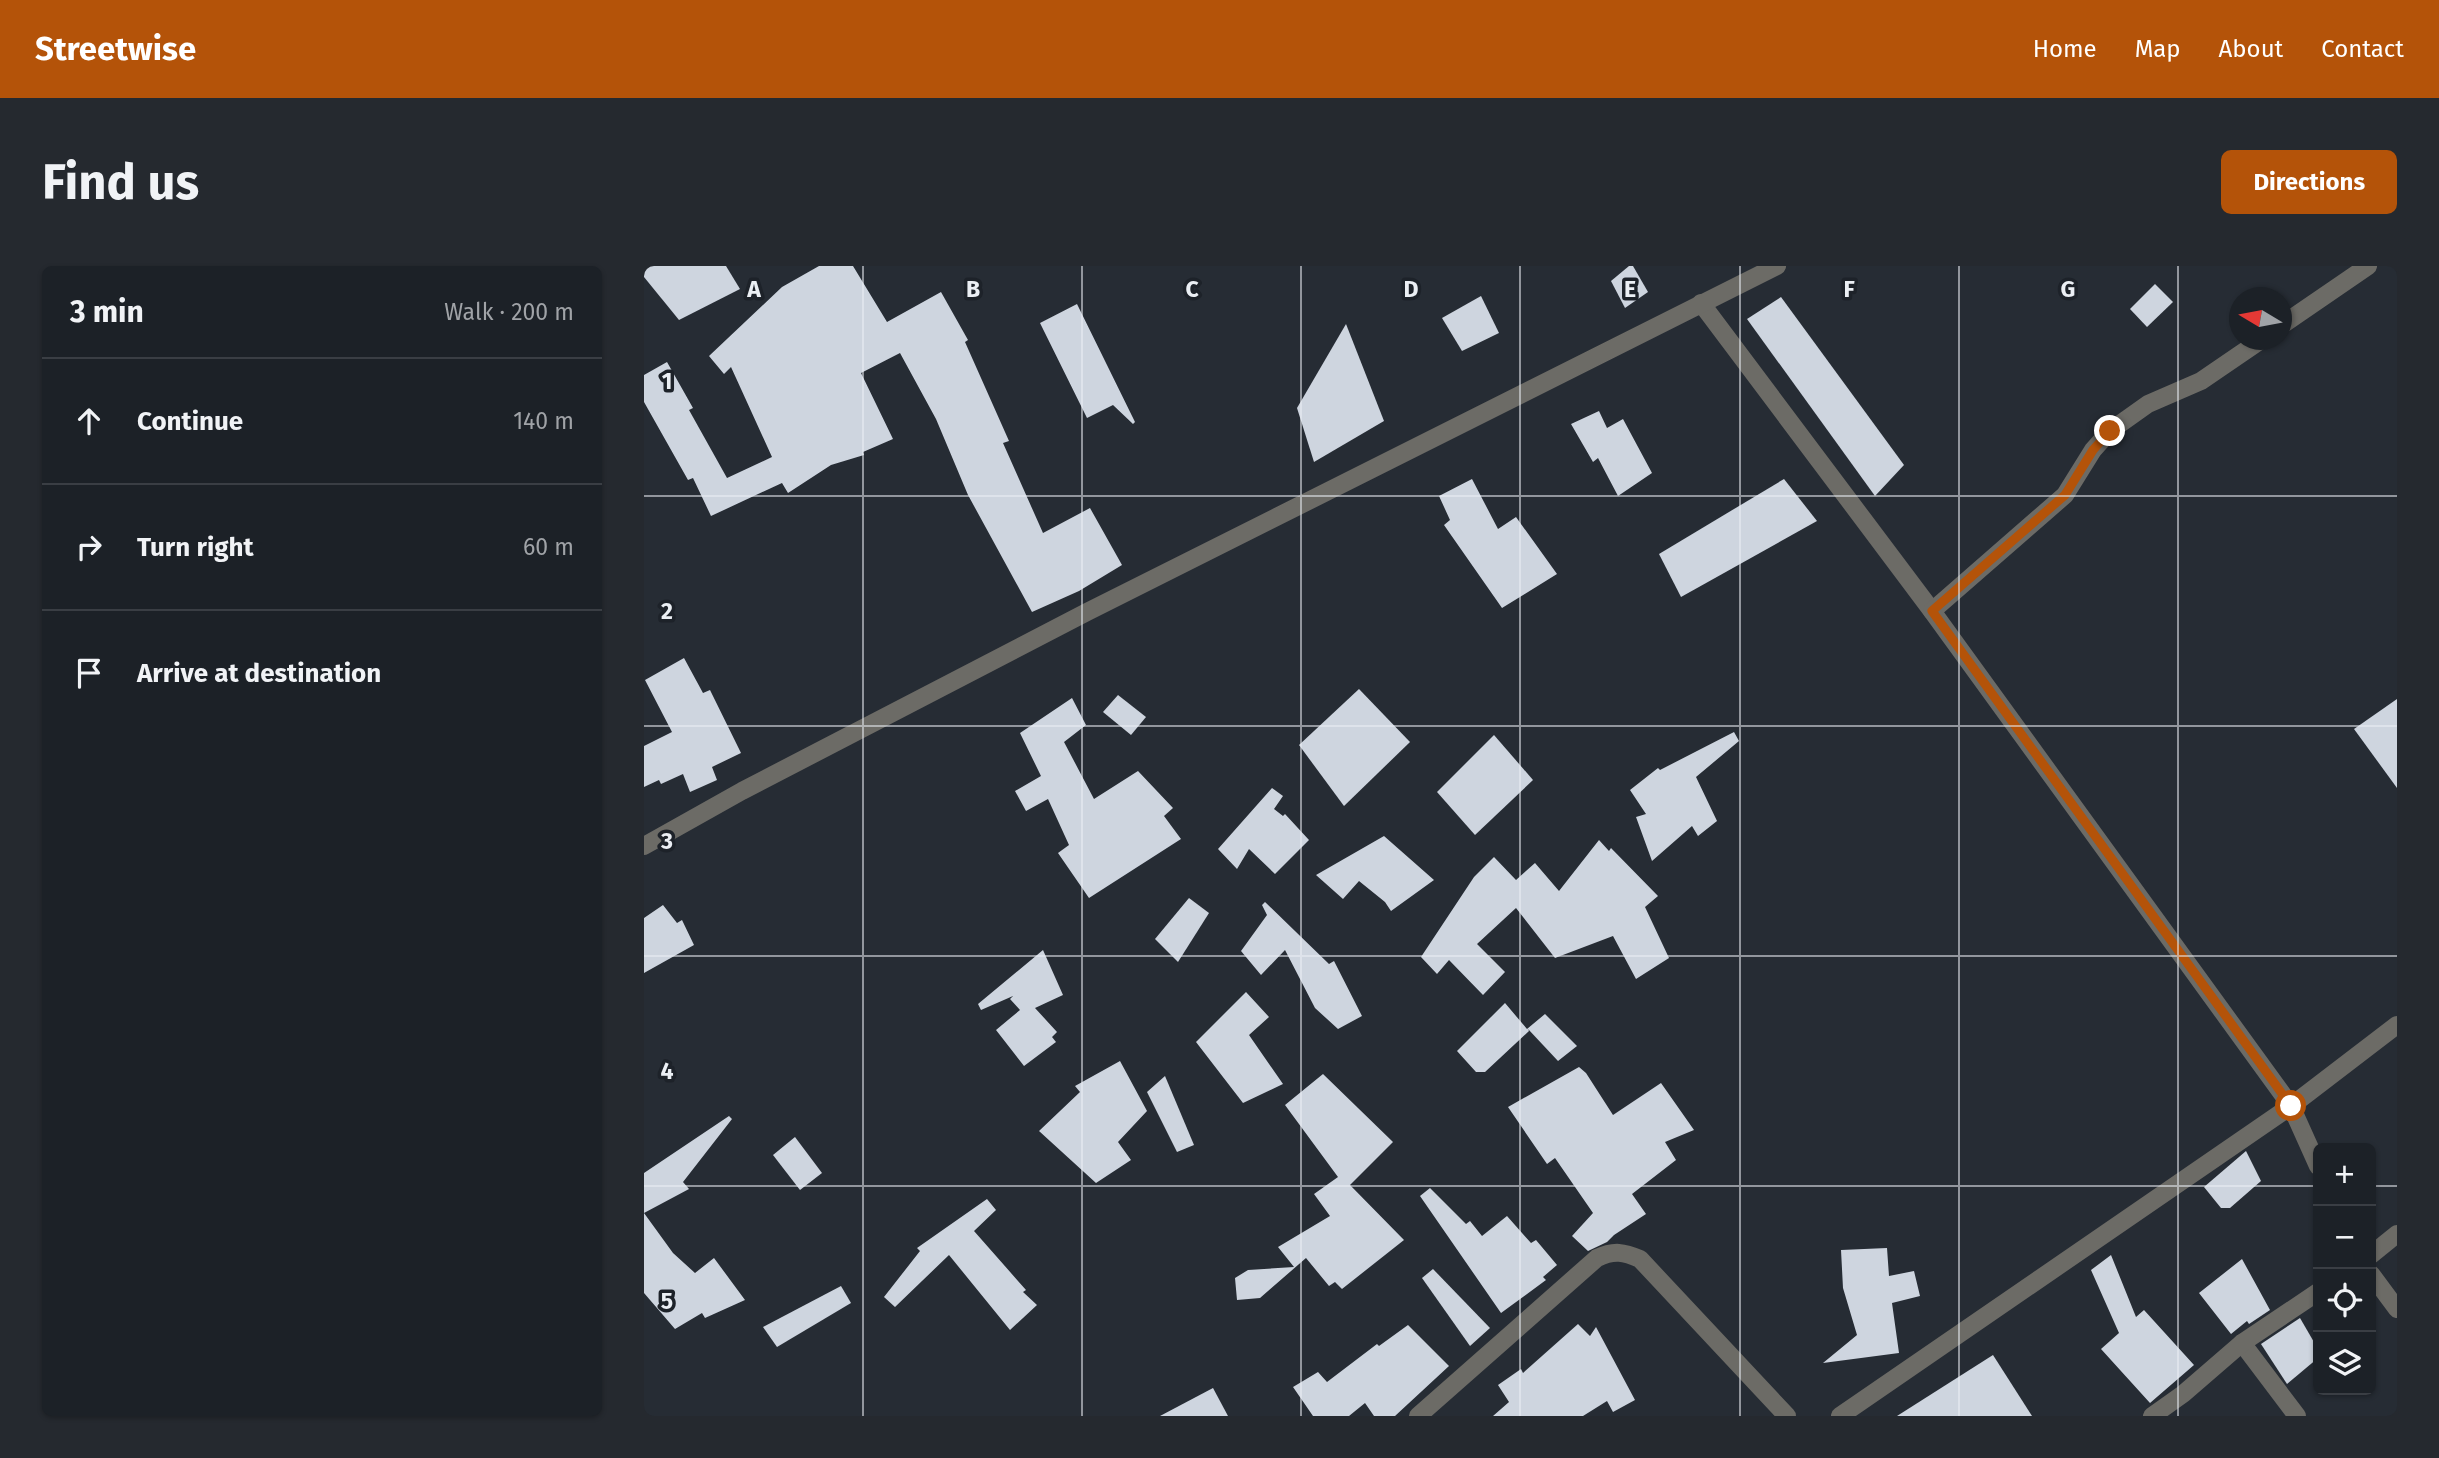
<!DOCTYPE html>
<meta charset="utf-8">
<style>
body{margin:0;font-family:"Fira Sans",sans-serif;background:#25292f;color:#f1f3f6}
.controls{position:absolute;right:21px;bottom:21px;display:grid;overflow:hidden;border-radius:10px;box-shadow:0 2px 5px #0004}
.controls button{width:63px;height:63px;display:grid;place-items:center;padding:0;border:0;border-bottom:2px solid #3a3e44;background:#1c2127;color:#f1f3f6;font:35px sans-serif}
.compass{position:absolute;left:1585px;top:21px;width:63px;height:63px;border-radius:50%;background:#1c2127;box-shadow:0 2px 5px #0004;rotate:280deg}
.stop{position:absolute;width:21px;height:21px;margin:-16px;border:5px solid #b45309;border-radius:50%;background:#fff}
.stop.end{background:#b45309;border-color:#fff;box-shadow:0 2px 7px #0008}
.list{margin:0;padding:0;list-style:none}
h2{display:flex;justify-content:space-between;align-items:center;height:91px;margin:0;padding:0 28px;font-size:30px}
h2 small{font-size:23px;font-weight:400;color:#a0a3a7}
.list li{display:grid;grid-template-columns:46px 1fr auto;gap:21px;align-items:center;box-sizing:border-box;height:126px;padding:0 28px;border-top:2px solid #3a3e44}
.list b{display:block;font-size:26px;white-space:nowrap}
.list em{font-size:23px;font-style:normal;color:#a0a3a7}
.icon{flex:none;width:38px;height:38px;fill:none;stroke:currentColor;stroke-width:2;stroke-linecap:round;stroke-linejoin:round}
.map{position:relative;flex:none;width:1753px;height:1150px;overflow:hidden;border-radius:10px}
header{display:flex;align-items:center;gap:42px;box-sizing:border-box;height:98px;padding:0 35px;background:#b45309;color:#fff}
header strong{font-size:33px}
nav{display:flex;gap:38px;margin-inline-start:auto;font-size:24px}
.intro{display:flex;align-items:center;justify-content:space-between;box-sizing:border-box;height:168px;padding:0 42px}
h1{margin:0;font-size:49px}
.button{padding:18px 32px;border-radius:10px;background:#b45309;color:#fff;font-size:24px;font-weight:700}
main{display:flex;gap:42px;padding:0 42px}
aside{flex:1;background:#1c2127;border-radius:10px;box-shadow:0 2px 5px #0004}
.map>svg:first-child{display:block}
</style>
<header>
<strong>Streetwise</strong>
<nav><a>Home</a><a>Map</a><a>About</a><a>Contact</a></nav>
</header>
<div class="intro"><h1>Find us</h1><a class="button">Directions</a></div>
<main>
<aside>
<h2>3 min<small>Walk · 200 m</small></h2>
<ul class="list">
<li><svg class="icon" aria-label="ahead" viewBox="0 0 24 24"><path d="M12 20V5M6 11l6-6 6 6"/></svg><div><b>Continue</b></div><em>140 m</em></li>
<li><svg class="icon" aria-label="right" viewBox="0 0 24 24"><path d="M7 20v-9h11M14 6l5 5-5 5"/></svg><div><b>Turn right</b></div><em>60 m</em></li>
<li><svg class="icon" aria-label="arrive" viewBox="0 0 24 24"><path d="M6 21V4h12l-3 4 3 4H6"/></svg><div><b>Arrive at destination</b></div></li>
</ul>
</aside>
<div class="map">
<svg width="1753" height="1150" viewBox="0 0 1753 1150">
<rect width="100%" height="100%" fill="#262c34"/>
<g fill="#ced5df">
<polygon points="0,0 82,0 96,23 35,54 0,11"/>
<polygon points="175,0 209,0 243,56 297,26 324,74 321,76 365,175 359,177 399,267 446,242 478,299 435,325 388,346 324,229 292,153 256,87 217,107 249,173 219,186 220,189 187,199 144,227 138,217 67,250 49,212 44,214 0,136 0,109 23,96 49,142 45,144 83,212 128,191 87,101 80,108 65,90 138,21"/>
<polygon points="985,0 989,0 1004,26 981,42 967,15"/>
<polygon points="1511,18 1529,36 1503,61 1486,43"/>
<polygon points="837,30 855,67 818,85 798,52"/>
<polygon points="1137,31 1260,199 1231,230 1103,53"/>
<polygon points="433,38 491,156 489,158 469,139 443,152 396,57"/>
<polygon points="702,58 740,155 670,196 653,142"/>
<polygon points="955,145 963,162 979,153 1008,207 974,230 954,192 949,196 927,158"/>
<polygon points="828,213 854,263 872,251 913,308 858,342 800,259 806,254 795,230"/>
<polygon points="1140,213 1173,255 1037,331 1015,288"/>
<polygon points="40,392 59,427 66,424 97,487 68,501 73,514 46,526 39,508 17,518 15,514 0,521 0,480 28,466 1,414"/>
<polygon points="715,423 766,476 700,540 655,479"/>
<polygon points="474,429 502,451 487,469 459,446"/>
<polygon points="428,432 442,459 420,476 450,533 494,505 529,542 520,550 537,573 445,632 414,587 425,579 404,533 382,545 371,525 397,510 376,467"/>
<polygon points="1753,433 1753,522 1710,463"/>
<polygon points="1090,466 1095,475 1052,511 1073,555 1054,570 1048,560 1008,595 992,551 1002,548 986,524 1014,502 1016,504"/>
<polygon points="850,469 889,514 831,569 793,526"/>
<polygon points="628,522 639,530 630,543 639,550 641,548 665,574 631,608 605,583 593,603 574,583"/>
<polygon points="740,570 790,614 747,645 741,636 715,615 699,633 672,609"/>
<polygon points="955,574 965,585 967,582 1014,630 1001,641 1025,692 992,713 969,670 911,692 872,642 833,678 861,706 839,729 805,694 793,708 777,691 830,611 850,591 872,614 891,597 915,625"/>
<polygon points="545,632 565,647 534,696 511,673"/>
<polygon points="621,636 685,698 690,695 718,750 694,763 671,742 641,684 617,709 597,685 623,649 618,639"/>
<polygon points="19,639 33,657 38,654 50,679 0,707 0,652"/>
<polygon points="399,684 419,729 391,742 413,766 408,771 412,776 380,800 352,764 376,744 366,733 369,730 337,744 334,738"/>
<polygon points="602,726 625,751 605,769 639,818 599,837 552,776"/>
<polygon points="861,737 883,763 901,748 933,780 914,795 884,763 885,765 841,806 832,806 813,785"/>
<polygon points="476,795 503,845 474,876 487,894 452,917 395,865 436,826 431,820"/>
<polygon points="935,801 942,807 969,849 1017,817 1050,864 1021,876 1032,894 988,928 1002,948 970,969 963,976 944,985 928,970 949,947 911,892 903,898 864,841"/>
<polygon points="679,808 749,876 706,919 760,974 698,1023 691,1016 685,1020 662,992 616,1032 593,1034 591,1012 604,1004 650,1001 634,981 686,950 670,928 694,911 641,839"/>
<polygon points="521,810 550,879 533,886 503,826"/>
<polygon points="85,850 88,853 39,916 45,923 0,947 29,987 51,1007 70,992 101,1034 61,1052 58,1047 31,1063 0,1027 0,907"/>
<polygon points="151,871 178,907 156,924 129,889"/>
<polygon points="1602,885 1617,915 1586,942 1577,942 1560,921"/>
<polygon points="786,922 822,958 826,955 838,970 863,950 887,977 892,974 913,999 899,1011 902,1014 857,1047 776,930"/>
<polygon points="343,933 352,944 330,965 382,1024 379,1026 393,1039 366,1064 305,989 251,1041 240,1031 276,985 273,982"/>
<polygon points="1243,982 1245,1010 1270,1005 1276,1030 1248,1037 1255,1087 1179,1097 1213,1069 1199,1022 1197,984"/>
<polygon points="1467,989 1492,1051 1500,1044 1550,1099 1506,1137 1457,1083 1475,1067 1447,1004"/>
<polygon points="1598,993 1626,1044 1605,1058 1603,1055 1587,1068 1555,1027"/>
<polygon points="789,1003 846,1062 826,1080 778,1012"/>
<polygon points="197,1020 207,1037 133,1081 119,1061"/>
<polygon points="1656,1052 1674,1083 1674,1092 1643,1118 1617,1078"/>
<polygon points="934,1058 946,1070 952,1061 991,1134 969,1146 963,1135 939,1150 849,1150 865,1136 854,1119 877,1103 879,1107"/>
<polygon points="764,1059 805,1100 751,1150 730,1150 721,1137 705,1150 669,1150 649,1121 674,1106 683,1116 733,1078 735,1080"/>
<polygon points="1349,1089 1388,1150 1253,1150"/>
<polygon points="569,1122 584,1150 516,1150"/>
</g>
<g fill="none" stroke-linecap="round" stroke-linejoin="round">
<g stroke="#6c6b66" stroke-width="18">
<polyline points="1057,37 1288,345 1647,840 1674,900"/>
<polyline points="1638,59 1724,0"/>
<polyline points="1288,345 1421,229 1449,184 1466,165 1504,138 1557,115 1617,74"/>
<polyline points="0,580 98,525 443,346 1133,0"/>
<polyline points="1727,989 1753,968"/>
<polyline points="1727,1008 1753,1043"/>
<polyline points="1598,1077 1653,1150"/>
<path d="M774,1150L953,992C970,984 980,986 996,993L1143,1150"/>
<polyline points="1196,1150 1647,840 1753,759"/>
<polyline points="1508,1150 1539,1128 1598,1077 1674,1026"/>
</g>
</g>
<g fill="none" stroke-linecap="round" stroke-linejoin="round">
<polyline stroke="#b45309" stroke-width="9" points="1466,165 1449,184 1421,229 1288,345 1647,840"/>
</g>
<path fill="none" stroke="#ebeff4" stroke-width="2" stroke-opacity="0.55" d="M219,0V1150M438,0V1150M657,0V1150M876,0V1150M1096,0V1150M1315,0V1150M1534,0V1150M0,230H1753M0,460H1753M0,690H1753M0,920H1674M1727,920H1753"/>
<g font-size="23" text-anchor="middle" font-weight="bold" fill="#ebeff4" stroke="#1d2229" stroke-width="7" stroke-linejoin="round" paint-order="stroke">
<text x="110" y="31">A</text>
<text x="329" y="31">B</text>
<text x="548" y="31">C</text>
<text x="767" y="31">D</text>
<text x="986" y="31">E</text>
<text x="1205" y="31">F</text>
<text x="1424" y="31">G</text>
<text x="23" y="123">1</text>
<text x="23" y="353">2</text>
<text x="23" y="583">3</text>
<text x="23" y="813">4</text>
<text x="23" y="1043">5</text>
</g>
</svg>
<div class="controls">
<button>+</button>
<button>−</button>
<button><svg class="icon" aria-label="locate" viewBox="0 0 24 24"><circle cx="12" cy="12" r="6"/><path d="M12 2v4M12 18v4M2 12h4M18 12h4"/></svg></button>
<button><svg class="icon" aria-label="layers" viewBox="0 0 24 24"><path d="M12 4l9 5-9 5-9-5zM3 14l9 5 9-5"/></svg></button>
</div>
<svg class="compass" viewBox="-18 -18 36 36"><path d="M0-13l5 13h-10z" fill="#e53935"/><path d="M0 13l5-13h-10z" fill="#a0a3a7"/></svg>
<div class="stop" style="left:1647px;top:840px"></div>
<div class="stop end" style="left:1466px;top:165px"></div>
</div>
</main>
